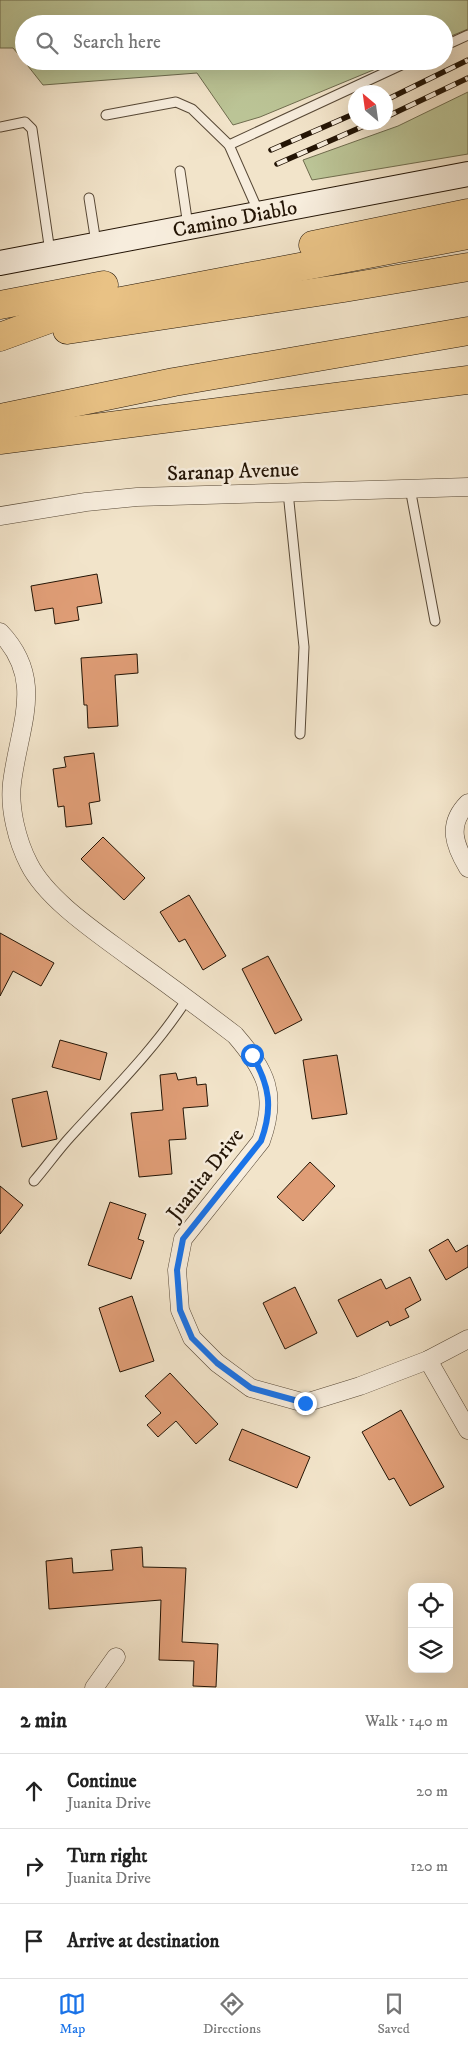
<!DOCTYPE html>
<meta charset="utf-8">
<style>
body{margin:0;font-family:"IM FELL DW Pica",serif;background:#f6f6f6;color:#222}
.controls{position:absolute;right:15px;bottom:15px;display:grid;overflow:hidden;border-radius:10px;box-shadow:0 5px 20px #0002}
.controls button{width:45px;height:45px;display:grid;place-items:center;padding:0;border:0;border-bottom:1px solid #e0e0e0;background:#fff;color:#222;font:25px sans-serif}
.compass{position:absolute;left:348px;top:85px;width:45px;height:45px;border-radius:50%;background:#fff;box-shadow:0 5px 20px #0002;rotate:331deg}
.stop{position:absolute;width:15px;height:15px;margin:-11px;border:4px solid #1a73e8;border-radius:50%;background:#fff}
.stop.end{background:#1a73e8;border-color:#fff;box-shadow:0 1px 5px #0008}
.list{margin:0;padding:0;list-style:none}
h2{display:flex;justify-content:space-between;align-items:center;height:65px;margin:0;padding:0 20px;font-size:21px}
h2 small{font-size:16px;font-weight:400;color:#767676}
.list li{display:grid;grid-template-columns:32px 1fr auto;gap:15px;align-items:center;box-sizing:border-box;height:75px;padding:0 20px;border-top:1px solid #e0e0e0}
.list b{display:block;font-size:19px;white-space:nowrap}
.list p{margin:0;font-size:16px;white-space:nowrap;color:#767676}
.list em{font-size:16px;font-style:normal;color:#767676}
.icon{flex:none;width:28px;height:28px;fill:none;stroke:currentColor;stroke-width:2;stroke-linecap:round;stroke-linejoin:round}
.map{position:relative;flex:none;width:468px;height:1688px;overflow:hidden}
.search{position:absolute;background:#fff;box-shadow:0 5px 20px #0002;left:15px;right:15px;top:15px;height:55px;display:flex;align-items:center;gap:12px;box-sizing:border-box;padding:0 18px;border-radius:28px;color:#767676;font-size:19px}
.sheet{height:290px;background:#fff}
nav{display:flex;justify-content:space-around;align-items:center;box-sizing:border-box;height:70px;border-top:1px solid #e0e0e0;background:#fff;font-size:14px;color:#767676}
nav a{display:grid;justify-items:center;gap:2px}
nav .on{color:#1a73e8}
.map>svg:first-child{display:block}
</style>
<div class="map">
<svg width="468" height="1688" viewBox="0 0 468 1688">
<rect width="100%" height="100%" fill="#f2e4ca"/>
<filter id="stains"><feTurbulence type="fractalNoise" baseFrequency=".004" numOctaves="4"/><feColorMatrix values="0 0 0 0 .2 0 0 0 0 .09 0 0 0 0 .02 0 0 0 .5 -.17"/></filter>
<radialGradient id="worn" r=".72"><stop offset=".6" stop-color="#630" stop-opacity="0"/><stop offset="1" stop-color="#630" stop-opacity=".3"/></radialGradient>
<g fill="#bbc496" stroke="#6f6c4e">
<polygon points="0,0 468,0 468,29 444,39 444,24 24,24 24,61 13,48 0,48"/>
<polygon points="24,61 395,61 260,117 233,125 197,73 43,85"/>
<polygon points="468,92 468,154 312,180 303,160 398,126"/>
</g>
<g fill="#df9d76" stroke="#231405">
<polygon points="97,574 102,603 77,607 79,620 55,624 53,608 35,611 31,586"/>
<polygon points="137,654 138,673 115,675 118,726 88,728 87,705 84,705 81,658"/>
<polygon points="94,753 100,801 89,803 92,824 66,827 64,806 58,807 53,769 66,767 64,757"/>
<polygon points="103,837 145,878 124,900 81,859"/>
<polygon points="189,895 226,956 203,970 185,939 179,942 160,912"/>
<polygon points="0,933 54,963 41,986 13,971 0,996"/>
<polygon points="268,956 302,1020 275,1034 242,969"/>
<polygon points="60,1040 107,1053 100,1080 52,1067"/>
<polygon points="337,1055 347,1114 312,1119 303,1060"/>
<polygon points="176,1073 178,1080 196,1077 197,1085 206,1084 208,1106 183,1108 186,1139 169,1140 172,1174 139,1177 131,1113 163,1110 160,1075"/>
<polygon points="47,1091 57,1139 22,1147 12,1099"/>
<polygon points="310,1162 335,1186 303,1221 277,1197"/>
<polygon points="0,1186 23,1205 0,1234"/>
<polygon points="110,1202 146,1214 138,1239 144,1241 131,1279 88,1265"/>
<polygon points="448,1239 456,1252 468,1245 468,1267 446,1280 429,1250"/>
<polygon points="410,1277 421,1300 405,1309 409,1317 390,1326 388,1321 357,1337 338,1300 381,1279 386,1289"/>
<polygon points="295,1287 317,1333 285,1349 263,1303"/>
<polygon points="132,1296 154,1361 120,1372 99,1308"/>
<polygon points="170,1373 218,1424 196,1444 176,1421 158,1437 147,1425 161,1413 145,1396"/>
<polygon points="401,1410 444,1487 410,1506 394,1478 389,1480 362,1432"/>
<polygon points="242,1429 310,1457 297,1488 229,1460"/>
<polygon points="142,1547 143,1567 186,1568 182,1642 218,1644 216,1687 193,1686 194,1661 159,1660 161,1600 49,1609 46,1561 72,1558 73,1573 113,1570 111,1550"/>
</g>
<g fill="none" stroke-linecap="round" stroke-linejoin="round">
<defs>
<g id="lane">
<polyline points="444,46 468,35"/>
<polyline points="106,115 176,102 192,109 229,145 259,213"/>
<polyline points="0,127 25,122 32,129 50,252"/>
<polyline points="229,145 410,61"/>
<polyline points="180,171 188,226"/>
<polyline points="89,198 96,243"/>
<polyline points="410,488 435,621"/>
<polyline points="288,492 304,647 300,734"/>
<path d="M34,1181C47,1166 58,1150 71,1136C112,1091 154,1050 187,999"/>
</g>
<g id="street">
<polyline points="0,516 86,502 137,497 468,487"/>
<path d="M0,632C46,680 19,725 12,783C9,808 17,841 29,864C47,900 99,934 131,958C166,983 201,1009 235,1035C266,1071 278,1094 261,1141L183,1239L177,1270L180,1310L192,1338L217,1363L251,1388L305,1403L360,1386L428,1360L468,1339"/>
<path d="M468,803C446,825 455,846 468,868"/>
<polyline points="428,1360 468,1430"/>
<polyline points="94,1688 116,1657"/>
</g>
<g id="secondary">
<path id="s1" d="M0,263L468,174"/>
</g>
<g id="highway">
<polyline points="313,245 468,213"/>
<polyline points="0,305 104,285"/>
<polyline points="67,330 344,288 468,267"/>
<polyline points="0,337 74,310 468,235"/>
<polyline points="0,418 174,382 468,331"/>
<polyline points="0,440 468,380"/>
</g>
</defs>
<use href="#lane" stroke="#574836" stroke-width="11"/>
<use href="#street" stroke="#574836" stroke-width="19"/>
<use href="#secondary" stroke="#231405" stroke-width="26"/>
<use href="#highway" stroke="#231405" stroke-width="29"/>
<use href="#lane" stroke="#f7eddd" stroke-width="9"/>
<use href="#street" stroke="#f7eddd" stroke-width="18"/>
<use href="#secondary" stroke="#f7eddd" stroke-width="24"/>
<use href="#highway" stroke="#e9c285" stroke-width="28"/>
<defs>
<g id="rail">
<polyline points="386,100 468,60"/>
<polyline points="386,117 468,78"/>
<polyline points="271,150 356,113"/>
<polyline points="277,164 373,122"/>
</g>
</defs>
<use href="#rail" stroke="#231405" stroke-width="5.5"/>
<use href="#rail" stroke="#f7eddd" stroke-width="4" stroke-dasharray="11" stroke-linecap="butt"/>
</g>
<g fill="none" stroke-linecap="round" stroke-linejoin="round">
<path stroke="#1a73e8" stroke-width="6" d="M252,1055C270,1086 273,1108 261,1141L183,1239L177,1270L180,1310L192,1338L217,1363L251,1388L305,1403"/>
</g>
<g text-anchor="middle" stroke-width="5" stroke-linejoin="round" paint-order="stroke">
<g font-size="21" fill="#231405" stroke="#f7eddd">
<text dy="7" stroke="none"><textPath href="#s1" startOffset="239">Camino Diablo</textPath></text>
<text transform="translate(233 471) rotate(-2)" y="7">Saranap Avenue</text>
<text transform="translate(205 1174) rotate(-52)" y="7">Juanita Drive</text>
</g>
</g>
<rect width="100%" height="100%" filter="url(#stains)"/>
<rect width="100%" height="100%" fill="url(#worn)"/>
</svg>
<div class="controls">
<button><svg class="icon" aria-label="locate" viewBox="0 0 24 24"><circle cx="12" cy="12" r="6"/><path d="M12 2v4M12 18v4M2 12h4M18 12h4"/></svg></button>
<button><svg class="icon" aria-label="layers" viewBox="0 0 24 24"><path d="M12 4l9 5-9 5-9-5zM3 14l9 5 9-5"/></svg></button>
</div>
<svg class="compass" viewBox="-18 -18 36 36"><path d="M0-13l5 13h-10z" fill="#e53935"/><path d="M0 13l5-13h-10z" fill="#767676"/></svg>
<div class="stop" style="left:252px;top:1055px"></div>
<div class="stop end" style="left:305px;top:1403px"></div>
<div class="search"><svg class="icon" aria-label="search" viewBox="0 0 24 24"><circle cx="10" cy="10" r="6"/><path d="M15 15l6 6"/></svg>Search here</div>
</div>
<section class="sheet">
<h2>2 min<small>Walk · 140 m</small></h2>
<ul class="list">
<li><svg class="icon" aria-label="ahead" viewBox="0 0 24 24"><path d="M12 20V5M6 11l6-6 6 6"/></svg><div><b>Continue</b><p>Juanita Drive</p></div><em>20 m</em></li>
<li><svg class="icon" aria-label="right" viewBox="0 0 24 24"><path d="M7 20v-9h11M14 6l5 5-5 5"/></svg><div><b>Turn right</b><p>Juanita Drive</p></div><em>120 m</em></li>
<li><svg class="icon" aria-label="arrive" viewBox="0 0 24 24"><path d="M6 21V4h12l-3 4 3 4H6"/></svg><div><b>Arrive at destination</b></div></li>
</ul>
</section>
<nav>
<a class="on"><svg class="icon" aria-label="map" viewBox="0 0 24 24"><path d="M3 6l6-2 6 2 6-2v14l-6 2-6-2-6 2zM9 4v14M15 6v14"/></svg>Map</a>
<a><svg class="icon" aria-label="directions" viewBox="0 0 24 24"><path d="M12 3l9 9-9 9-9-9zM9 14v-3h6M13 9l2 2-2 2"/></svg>Directions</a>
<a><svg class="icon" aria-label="saved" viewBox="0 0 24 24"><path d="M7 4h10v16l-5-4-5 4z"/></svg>Saved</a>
</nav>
